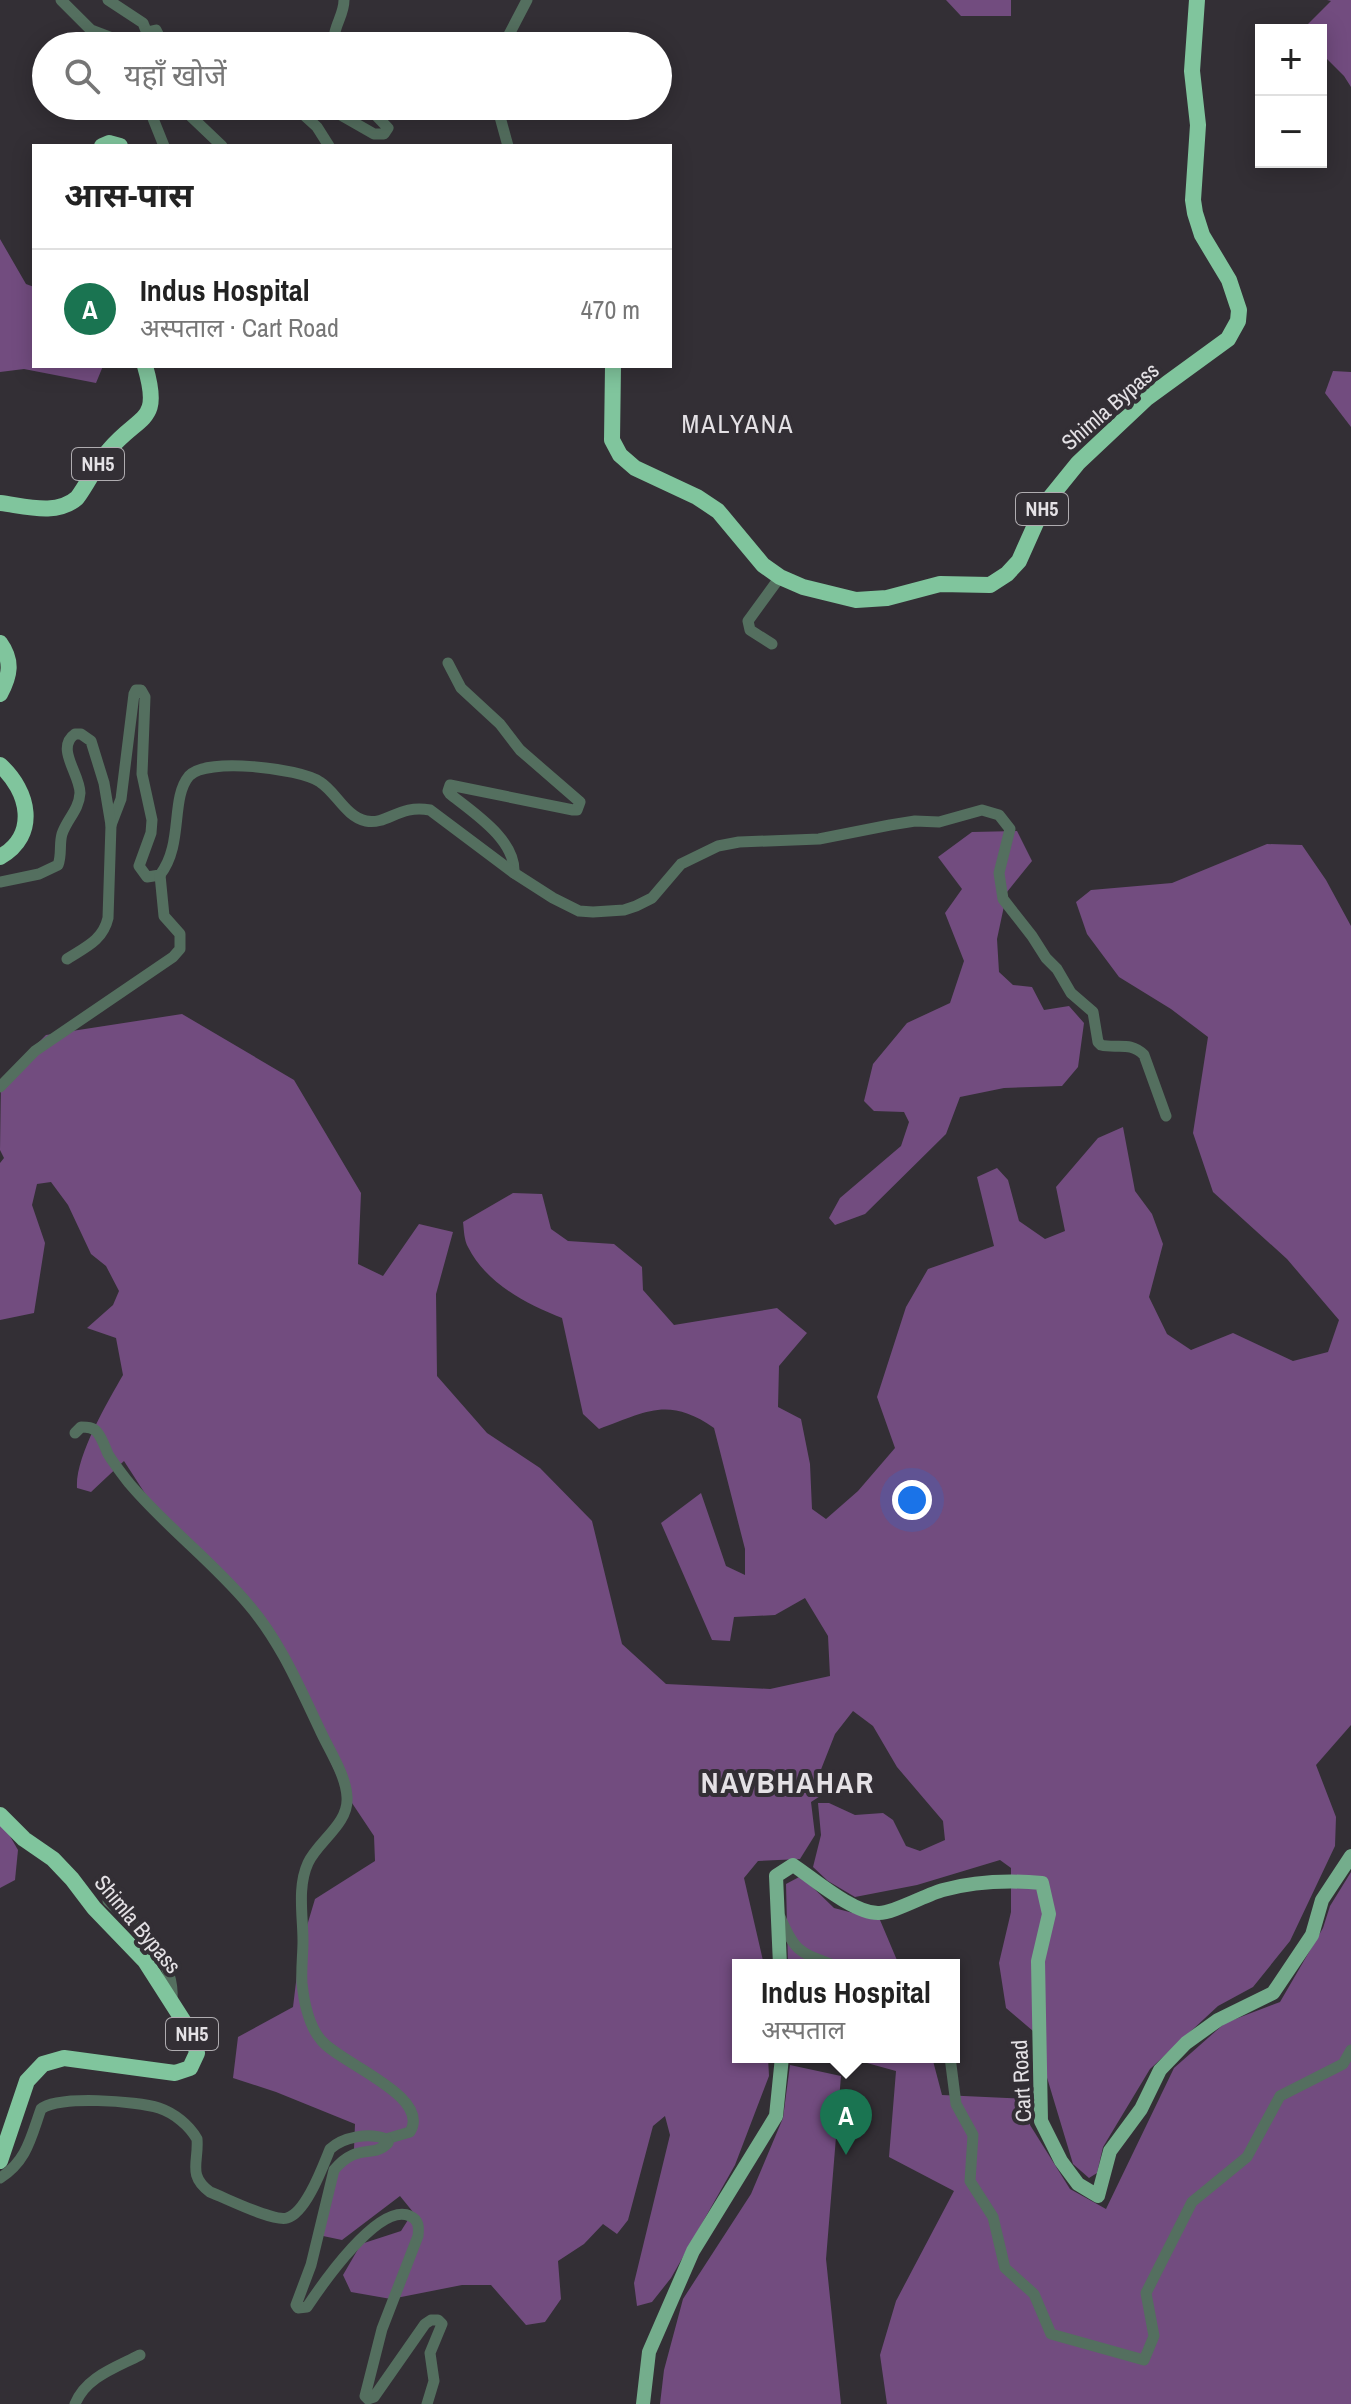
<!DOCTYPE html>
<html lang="hi">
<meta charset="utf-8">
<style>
body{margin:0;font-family:"Archivo Narrow","Noto Sans Devanagari",sans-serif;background:#f6f6f6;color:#222}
.controls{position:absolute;right:24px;top:24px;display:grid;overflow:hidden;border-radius:0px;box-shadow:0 4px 20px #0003}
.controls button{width:72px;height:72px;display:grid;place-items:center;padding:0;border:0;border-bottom:2px solid #e0e0e0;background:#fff;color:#222;font:40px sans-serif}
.you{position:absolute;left:912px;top:1500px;width:28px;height:28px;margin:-20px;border:6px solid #fff;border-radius:50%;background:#1a73e8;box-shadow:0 0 0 12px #1a73e833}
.badge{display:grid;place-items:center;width:52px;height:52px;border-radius:50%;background:#1a7451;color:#fff;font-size:26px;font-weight:700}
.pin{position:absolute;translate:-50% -66px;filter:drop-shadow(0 2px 4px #0008)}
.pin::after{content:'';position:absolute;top:42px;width:28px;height:24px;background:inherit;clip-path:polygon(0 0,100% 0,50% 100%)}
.popup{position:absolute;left:732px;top:1959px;width:228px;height:104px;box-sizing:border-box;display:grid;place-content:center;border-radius:0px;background:#fff;filter:drop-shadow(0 2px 6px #0005);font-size:26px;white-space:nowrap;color:#767676}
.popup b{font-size:30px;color:#222}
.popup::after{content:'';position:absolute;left:50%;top:100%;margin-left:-16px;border:16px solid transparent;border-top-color:#fff}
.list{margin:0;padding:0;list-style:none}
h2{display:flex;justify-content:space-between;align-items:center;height:104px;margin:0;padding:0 32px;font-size:34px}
h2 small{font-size:26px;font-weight:400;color:#767676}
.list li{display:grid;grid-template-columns:52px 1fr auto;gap:24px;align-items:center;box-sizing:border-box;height:120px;padding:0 32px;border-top:2px solid #e0e0e0}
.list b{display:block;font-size:30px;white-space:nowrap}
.list p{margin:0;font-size:26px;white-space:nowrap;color:#767676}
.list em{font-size:26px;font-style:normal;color:#767676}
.icon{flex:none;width:44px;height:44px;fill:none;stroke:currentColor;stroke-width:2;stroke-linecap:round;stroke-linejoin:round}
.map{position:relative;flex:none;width:1351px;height:2404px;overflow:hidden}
.search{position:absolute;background:#fff;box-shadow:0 4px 20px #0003;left:32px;top:32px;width:640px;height:88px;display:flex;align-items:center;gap:20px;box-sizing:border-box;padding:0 28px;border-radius:44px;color:#767676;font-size:30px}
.panel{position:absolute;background:#fff;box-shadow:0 4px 20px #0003;left:32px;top:144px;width:640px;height:224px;border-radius:0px}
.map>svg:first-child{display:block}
</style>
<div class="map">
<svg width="1351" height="2404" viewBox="0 0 1351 2404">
<rect width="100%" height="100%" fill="#332f35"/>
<g fill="#724c7f">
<polygon points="946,0 1011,0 1011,16 961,16"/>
<polygon points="1327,0 1351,0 1351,87 1344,76 1321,53 1321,30 1302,30 1331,1"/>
<polygon points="0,239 26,284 34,287 34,366 103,366 96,383 24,369 0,372"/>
<polygon points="1333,371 1351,372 1351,427 1325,393"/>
<polygon points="1017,831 1032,861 1007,892 997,939 999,972 1013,985 1032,987 1044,1010 1069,1006 1084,1023 1078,1067 1062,1086 1004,1088 960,1097 946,1134 865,1214 835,1225 829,1218 840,1198 901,1146 909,1122 904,1112 874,1111 864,1101 873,1064 907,1023 950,1003 964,961 945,913 962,889 938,857 972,832"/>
<path d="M1267,844L1302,845L1326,880L1351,926V1725L1316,1765L1336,1817L1335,1846L1290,1941L1253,1987L1218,2006L1150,2069L1103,2147L1097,2173L1089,2178L1073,2164L1033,2031L1006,2008L999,1963L1011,1912V1868L1000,1860L917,1885L855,1897L828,1881L813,1867L821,1835L818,1803H829L855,1815L883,1813L893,1820L906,1846L920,1851L945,1840L943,1821L897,1767L873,1726L853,1711L835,1734L820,1772L828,1791L811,1802L815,1835L800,1859L758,1861L744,1878L764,1965H738V2057H768L769,2076L735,2165L671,2278L652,2302L637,2306L634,2283L670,2135L665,2116L653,2126L628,2220L617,2234L603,2224L584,2244L558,2261L561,2299L545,2322L526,2325L491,2285H462L391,2299L351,2292L343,2275L361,2244L401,2231L413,2212L400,2196L342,2240L323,2236C326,2207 333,2170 354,2149L355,2124L276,2092L233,2078L238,2037L293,2007L300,1949L315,1899L375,1861L374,1836L344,1791L262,1615L146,1495L124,1461L91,1492L77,1488C75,1457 107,1403 123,1375L116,1338L87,1328L113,1305L119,1291L106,1266L91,1254L68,1205L51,1182L37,1184L32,1205L45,1243L34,1313L0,1320V1163L4,1158L0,1150L1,1080L46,1035L182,1014L294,1080L361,1193L358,1264L383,1276L419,1224L453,1232L436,1294L437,1376L487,1433L540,1468L592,1521L622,1644L666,1684L770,1689L830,1676L828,1636L805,1598L775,1615L734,1617L730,1641L712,1640L661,1523L701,1493L726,1566L745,1575V1549L714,1428C668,1396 646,1412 599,1429L583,1414L562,1318C526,1304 486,1283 468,1247C464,1240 464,1230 463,1222L513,1193L542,1194L551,1229L568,1241L614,1244L642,1267L643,1290L674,1325L777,1308L807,1333L779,1366L778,1407L801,1419L810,1464L812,1509L826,1519L858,1491L895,1448L877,1397L906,1307L928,1269L994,1246L977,1177L997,1168L1008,1180L1019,1221L1045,1239L1065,1231L1056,1187L1098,1138L1123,1127L1135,1191L1152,1214L1163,1244L1149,1297L1167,1334L1191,1350L1233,1333L1293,1361L1328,1352L1339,1320L1287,1259L1213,1192L1193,1133L1208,1037L1171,1009L1119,977L1087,934L1076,902L1091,890L1172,883Z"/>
<polygon points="0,1819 18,1850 15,1880 0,1888"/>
<polygon points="1351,1872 1351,2404 887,2404 880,2355 896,2301 954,2191 889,2157 896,2071 845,2057 932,2057 942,2095 1032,2099 1030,2125 1070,2189 1106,2209 1174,2068 1225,2023 1280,2002 1323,1928 1330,1906"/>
<polygon points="801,1876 834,1908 880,1920 899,1965 788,1965 786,1884"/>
<polygon points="790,2065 841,2076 826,2259 841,2404 660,2404 664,2370 683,2299 751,2194 783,2118"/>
</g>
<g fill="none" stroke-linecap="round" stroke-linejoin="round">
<g stroke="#546f5f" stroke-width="11">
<polyline points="61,0 91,30 133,46"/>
<polyline points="108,0 143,23 152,46"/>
<polyline points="147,32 156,30 164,46"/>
<path d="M335,46C331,28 344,17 344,0"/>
<polyline points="503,46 527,0"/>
<polyline points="148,106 164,146"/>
<polyline points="180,106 222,146"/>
<polyline points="294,106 317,127 329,146"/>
<polyline points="325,106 374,134 384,134 388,128 367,106"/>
<polyline points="497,106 508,146"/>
<polyline points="772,644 750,630 748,621 780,577"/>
<path d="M448,663L461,688L500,724L520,750L580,802L577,810H573L450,785L448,791L450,794C474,813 516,840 514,873"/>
<path d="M111,825L121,799L134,694L136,690H141L145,697L142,774L152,820L151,833L139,866L147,877L160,875C184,844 170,799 189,776C206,757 299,768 320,782C336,792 346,817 366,821C388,825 399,804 430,810L514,873L553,898L579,911L593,912L624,910L636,906L652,898L681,864L718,846L739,842L819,839L890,825L915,821L939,822L982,810L999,815L1010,829L999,873L1003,899L1032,936L1046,958L1057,969L1071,993L1093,1012L1098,1042L1101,1045C1117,1049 1130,1041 1144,1055L1166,1116"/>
<path d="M0,882L39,874L58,865C62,855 59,844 62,834C67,819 79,810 80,793C80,774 55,748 75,734H81L91,741L104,783L111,825L108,918C103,940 86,947 67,959"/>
<polyline points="0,1087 35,1051 173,957 180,949 180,934 164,916 160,875"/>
<path d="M75,1433L81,1427C87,1427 93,1427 97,1432C102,1438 105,1447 108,1454C114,1464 122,1474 129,1483C165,1526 212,1561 248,1604C280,1641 299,1686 320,1730C329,1750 346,1775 347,1797C349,1824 318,1841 308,1863C297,1887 303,1916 303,1941C303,1955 301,1969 302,1983C304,2002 308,2025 321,2040C339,2063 432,2096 410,2132L386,2139"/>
<path d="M108,1901C137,1927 175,1957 172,1999"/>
<path d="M780,1917C795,1952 799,1952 833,1965"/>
<polyline points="950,2057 956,2104 973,2135 970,2181 993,2217 1005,2268 1034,2294 1051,2334 1144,2360 1154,2336 1146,2293 1192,2202 1247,2157 1280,2096 1343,2064 1351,2050"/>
<path d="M0,2178C27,2161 31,2137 41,2109C57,2095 137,2101 159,2108C174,2113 189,2125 197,2139C199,2162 187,2175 210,2192C226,2198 273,2222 287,2218C306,2213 323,2166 330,2149C343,2137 369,2132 386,2139L388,2143C373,2159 357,2142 334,2170L311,2265L296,2305L298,2308L307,2307C321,2286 379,2201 410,2216C419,2220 419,2227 418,2236L382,2329L365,2396L368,2399L374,2397L425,2324L431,2320H438L442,2324L430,2353L434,2381L427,2404"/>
<path d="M75,2404C86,2377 115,2368 140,2355"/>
</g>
<g stroke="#74ad8c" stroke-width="14">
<path d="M780,1965L776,1876L793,1865C814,1879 853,1913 878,1913C892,1914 927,1894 943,1890C976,1881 1008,1880 1042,1883L1049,1914L1038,1961L1041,2121L1061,2161L1078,2184L1098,2196L1110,2151L1141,2109L1160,2070L1186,2043L1218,2020L1273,1993L1312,1935L1322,1900L1351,1856"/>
<polyline points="643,2404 649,2352 693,2251 776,2116 782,2057"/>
</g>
<g stroke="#80c59d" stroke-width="16">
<polyline points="102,146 109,143 120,146"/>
<polyline points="613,366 612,440 620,455 635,468 697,497 718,511 763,565 780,577 803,587 856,600 887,598 940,584 990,585 1007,574 1019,561 1044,505 1078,463 1147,398 1228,339 1238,321 1239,310 1229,280 1202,235 1195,213 1193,200 1198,125 1192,71 1197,0"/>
<path d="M0,503C25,506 57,516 77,498C89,482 96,464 109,450C140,413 162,424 145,366"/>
<path d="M0,643C13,661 10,676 0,694"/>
<path d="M0,765C29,791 39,835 0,857"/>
<polyline points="0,1815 24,1839 53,1859 72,1879 94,1908 145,1961 193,2036 197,2053 190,2068 175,2073 64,2058 43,2064 27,2081 0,2161"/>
</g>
</g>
<g text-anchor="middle" stroke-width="8" stroke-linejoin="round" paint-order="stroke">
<g fill="#332f35" stroke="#afacb0" stroke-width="2">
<rect x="72" y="448" width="52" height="32" rx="6"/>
<rect x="1016" y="493" width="52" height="32" rx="6"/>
<rect x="166" y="2018" width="52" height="32" rx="6"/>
</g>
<g font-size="20" font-weight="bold" fill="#e4e1e5">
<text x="98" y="471">NH5</text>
<text x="1042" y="516">NH5</text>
<text x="192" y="2041">NH5</text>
</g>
<g font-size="22" fill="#e4e1e5" stroke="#332f35">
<text transform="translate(1110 406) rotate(-41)" y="8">Shimla Bypass</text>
<text transform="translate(138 1924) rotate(50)" y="8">Shimla Bypass</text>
<text transform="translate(1021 2081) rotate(-93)" y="8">Cart Road</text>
</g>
<g font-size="26" letter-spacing="2" fill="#e4e1e5" stroke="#332f35">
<text x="738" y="433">MALYANA</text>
</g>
<g font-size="30" font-weight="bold" letter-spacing="2" fill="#e4e1e5" stroke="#332f35">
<text x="788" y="1793">NAVBHAHAR</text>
</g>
</g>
</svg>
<div class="controls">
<button>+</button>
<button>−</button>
</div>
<div class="you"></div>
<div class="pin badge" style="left:846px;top:2155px">A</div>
<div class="popup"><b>Indus Hospital</b>अस्पताल</div>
<div class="search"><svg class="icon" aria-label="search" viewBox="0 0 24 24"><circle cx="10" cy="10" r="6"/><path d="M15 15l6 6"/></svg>यहाँ खोजें</div>
<section class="panel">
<h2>आस-पास<small></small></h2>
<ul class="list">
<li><span class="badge">A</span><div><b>Indus Hospital</b><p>अस्पताल · Cart Road</p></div><em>470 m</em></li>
</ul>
</section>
</div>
